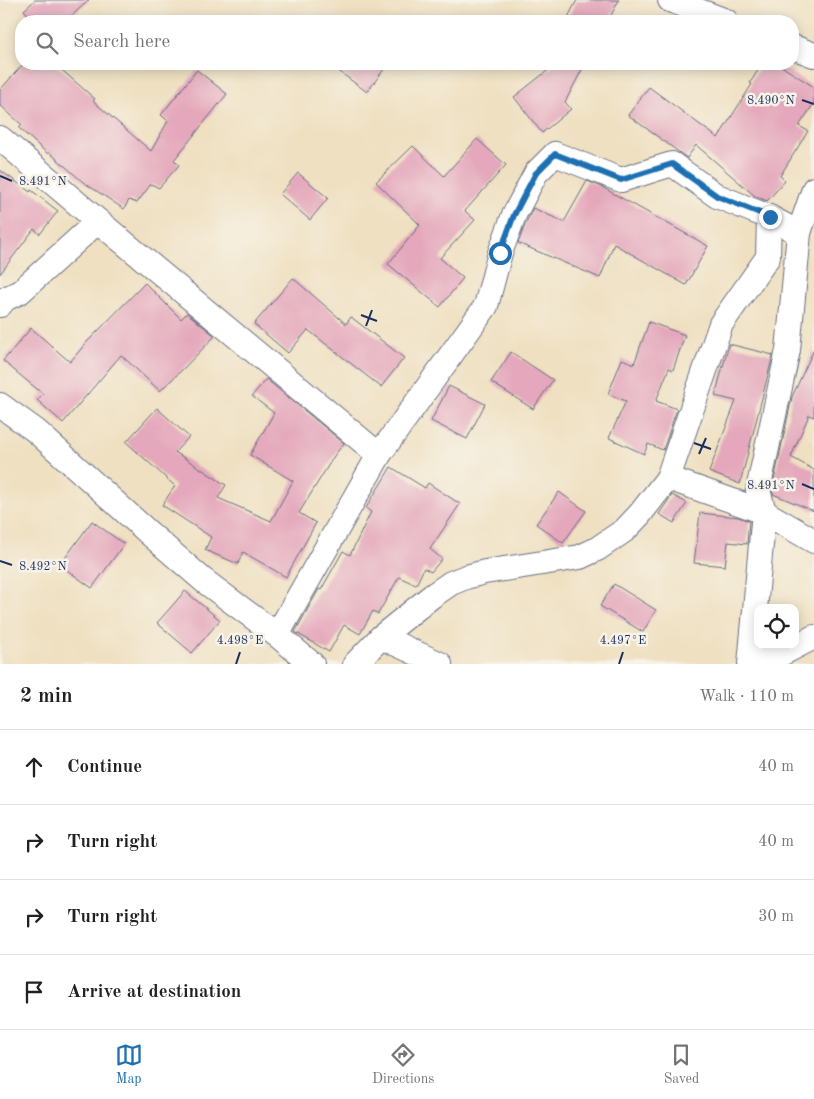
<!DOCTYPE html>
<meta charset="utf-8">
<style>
body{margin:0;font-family:"Old Standard TT",serif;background:#f6f6f6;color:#202124}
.controls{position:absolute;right:15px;bottom:15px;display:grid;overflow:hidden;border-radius:10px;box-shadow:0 2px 12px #0003}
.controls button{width:45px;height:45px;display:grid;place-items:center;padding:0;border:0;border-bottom:1px solid #e0e0e0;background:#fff;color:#202124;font:25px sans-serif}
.stop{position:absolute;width:15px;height:15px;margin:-11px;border:4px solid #1f6fb2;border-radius:50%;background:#fff}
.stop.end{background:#1f6fb2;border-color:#fff;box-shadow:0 1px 5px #0008}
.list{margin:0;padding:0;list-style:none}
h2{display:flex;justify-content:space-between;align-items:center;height:65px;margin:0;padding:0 20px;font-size:21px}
h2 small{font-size:16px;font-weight:400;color:#757577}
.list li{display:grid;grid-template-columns:32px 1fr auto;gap:15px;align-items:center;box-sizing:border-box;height:75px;padding:0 20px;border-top:1px solid #e0e0e0}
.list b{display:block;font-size:19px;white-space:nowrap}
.list em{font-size:16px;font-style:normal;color:#757577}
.icon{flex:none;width:28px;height:28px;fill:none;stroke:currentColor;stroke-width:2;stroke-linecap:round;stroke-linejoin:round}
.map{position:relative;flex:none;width:814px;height:664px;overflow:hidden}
.search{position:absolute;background:#fff;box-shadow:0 2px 12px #0003;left:15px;right:15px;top:15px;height:55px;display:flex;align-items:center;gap:12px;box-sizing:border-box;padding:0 18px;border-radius:20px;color:#757577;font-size:19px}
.sheet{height:365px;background:#fff}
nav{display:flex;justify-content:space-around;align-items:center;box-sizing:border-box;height:70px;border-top:1px solid #e0e0e0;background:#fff;font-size:14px;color:#757577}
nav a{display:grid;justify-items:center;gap:2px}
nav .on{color:#1f6fb2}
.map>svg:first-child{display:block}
</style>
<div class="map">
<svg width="814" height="664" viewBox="0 0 814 664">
<rect width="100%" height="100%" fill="#f7f3e8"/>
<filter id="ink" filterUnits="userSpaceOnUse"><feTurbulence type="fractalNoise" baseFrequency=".02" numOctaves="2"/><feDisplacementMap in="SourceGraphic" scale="10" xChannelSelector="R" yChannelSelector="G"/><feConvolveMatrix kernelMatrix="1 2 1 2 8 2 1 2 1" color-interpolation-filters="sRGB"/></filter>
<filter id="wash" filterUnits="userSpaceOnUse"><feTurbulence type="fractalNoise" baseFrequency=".0096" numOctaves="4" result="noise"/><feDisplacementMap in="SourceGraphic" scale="20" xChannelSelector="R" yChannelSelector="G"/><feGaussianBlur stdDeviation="1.12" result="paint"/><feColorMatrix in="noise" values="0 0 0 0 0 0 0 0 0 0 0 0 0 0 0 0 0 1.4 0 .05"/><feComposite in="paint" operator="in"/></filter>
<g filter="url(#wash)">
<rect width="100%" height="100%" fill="#efe0c1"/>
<g id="blocks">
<g fill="#e4a7bb">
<polygon points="35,0 89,0 66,21 34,21 24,10"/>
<polygon points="577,0 619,0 608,21 566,21"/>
<polygon points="23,64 55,64 95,99 93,101 151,151 168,121 161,115 197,70 227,94 174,160 179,165 159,188 151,184 137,203 129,200 124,209 83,182 49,152 48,154 19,128 22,125 0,105 0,90"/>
<polygon points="329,64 388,64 367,92"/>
<polygon points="556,64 585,64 565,102 571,109 542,133 514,97"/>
<polygon points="762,64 778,64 814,87 814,103 799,126 808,131 780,176 785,181 767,201 755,196 696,145 687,158 628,115 649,87 718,138 752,84 750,83"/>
<polygon points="477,139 506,165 465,211 475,220 440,258 463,278 440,307 388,264 420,225 376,182 413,146 444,176"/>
<polygon points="0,170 30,192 31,190 58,211 40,234 34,229 0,274"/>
<polygon points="298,173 328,198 310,220 280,194"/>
<polygon points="587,181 600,186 708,246 686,285 614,244 600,278 518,243 525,225 533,208 564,222"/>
<polygon points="293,278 346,324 351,317 404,358 381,387 308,330 288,353 254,324"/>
<polygon points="145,283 181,319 187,313 215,336 183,369 160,391 121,355 63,423 37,400 43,394 3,361 31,328 70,362 86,343"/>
<polygon points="649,322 685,335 673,370 669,368 656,401 677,409 663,450 648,444 644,454 609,438 626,401 608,394 622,359 634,364"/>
<polygon points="729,344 773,355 740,484 709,472 736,401 715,396"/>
<polygon points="814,349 814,417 809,415 791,457 814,470 814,511 773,494 772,490 792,397"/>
<polygon points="511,352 553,380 533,409 491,382"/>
<polygon points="266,379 344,443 334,456 299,513 316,523 286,577 243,552 238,564 205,550 211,537 162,505 175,486 126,442 157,408 189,437 175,452 226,485 218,498 271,521 293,481 250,455 274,413 252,396"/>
<polygon points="449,386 485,404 467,439 431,421"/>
<polygon points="391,467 425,488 428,483 460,504 430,549 442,559 431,572 424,568 416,585 399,577 378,614 373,611 360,634 344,625 329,652 295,632 319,589 321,590 343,551 350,555 371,512 366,508"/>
<polygon points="559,492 586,511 563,543 536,524"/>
<polygon points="672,495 687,503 674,523 659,514"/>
<polygon points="700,513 738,517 749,521 747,544 728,542 725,566 694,563"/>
<polygon points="92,521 124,544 92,588 60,565"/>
<polygon points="614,584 656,610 643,632 600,606"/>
<polygon points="185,591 220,620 192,653 157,623"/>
</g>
</g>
</g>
<g filter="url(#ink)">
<use href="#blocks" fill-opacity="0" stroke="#656d81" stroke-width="1"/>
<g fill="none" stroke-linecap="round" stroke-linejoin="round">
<defs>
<g id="street">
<polyline points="670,0 726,21"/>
<polyline points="793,47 814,55"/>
<polyline points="0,138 98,221 379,455"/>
<polyline points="0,305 5,299 20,292 98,221"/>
<polyline points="0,405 36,431 150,534 203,580 277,635 312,664"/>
<polyline points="668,478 764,512 814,541"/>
<polyline points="277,635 379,455 486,306 500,253 514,215 536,173 555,154 621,180 672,164 717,196 769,217"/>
<polyline points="381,637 440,664"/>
<polyline points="355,664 381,637 432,596 451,583 466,577 485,572 580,557 597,549 625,530 640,514 668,478 721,324 768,257 769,217 799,233"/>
<polyline points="750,664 764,512 758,490 788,350 799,233 814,189"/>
<polyline points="762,664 814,637"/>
</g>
</defs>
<use href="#street" stroke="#656d81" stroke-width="26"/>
<use href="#street" stroke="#fff" stroke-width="24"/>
</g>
</g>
<g fill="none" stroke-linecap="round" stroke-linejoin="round" filter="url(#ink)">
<polyline stroke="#1f6fb2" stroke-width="6" points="500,253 514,215 536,173 555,154 621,180 672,164 717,196 770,217"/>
</g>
<path fill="none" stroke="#1b2f5e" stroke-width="2" d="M802,100L814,104M0,176L12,181M361,315L377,321M366,326L372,310M694,443L711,449M699,454L706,438M802,484L814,489M0,561L12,565M236,664L240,652M619,664L623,652"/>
<g font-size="12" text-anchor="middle" fill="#1b2f5e" stroke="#f7f3e8" stroke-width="5" stroke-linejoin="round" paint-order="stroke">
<text x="771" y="104">8.490°N</text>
<text x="43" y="185">8.491°N</text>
<text x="771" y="489">8.491°N</text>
<text x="43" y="570">8.492°N</text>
<text x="240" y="644">4.498°E</text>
<text x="623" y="644">4.497°E</text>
</g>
</svg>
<div class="controls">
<button><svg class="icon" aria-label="locate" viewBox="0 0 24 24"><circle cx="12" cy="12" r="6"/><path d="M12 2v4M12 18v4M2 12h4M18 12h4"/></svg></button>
</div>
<div class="stop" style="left:500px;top:253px"></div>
<div class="stop end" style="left:770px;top:217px"></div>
<div class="search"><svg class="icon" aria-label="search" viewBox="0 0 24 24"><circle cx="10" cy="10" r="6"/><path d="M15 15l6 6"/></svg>Search here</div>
</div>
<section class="sheet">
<h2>2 min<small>Walk · 110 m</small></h2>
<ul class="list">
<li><svg class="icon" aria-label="ahead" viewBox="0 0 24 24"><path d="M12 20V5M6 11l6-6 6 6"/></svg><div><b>Continue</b></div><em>40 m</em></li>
<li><svg class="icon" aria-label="right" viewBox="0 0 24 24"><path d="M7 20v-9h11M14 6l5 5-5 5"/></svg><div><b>Turn right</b></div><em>40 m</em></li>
<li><svg class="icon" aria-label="right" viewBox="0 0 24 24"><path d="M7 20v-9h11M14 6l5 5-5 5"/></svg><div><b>Turn right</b></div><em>30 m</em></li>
<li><svg class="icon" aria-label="arrive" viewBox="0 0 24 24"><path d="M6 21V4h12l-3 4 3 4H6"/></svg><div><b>Arrive at destination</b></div></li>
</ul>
</section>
<nav>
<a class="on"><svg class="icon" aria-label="map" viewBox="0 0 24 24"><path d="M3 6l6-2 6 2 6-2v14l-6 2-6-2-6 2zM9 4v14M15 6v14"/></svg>Map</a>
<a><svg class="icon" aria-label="directions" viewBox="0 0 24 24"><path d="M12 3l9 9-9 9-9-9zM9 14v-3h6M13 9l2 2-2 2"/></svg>Directions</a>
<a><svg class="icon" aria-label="saved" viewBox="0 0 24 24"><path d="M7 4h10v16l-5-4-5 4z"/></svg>Saved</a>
</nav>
